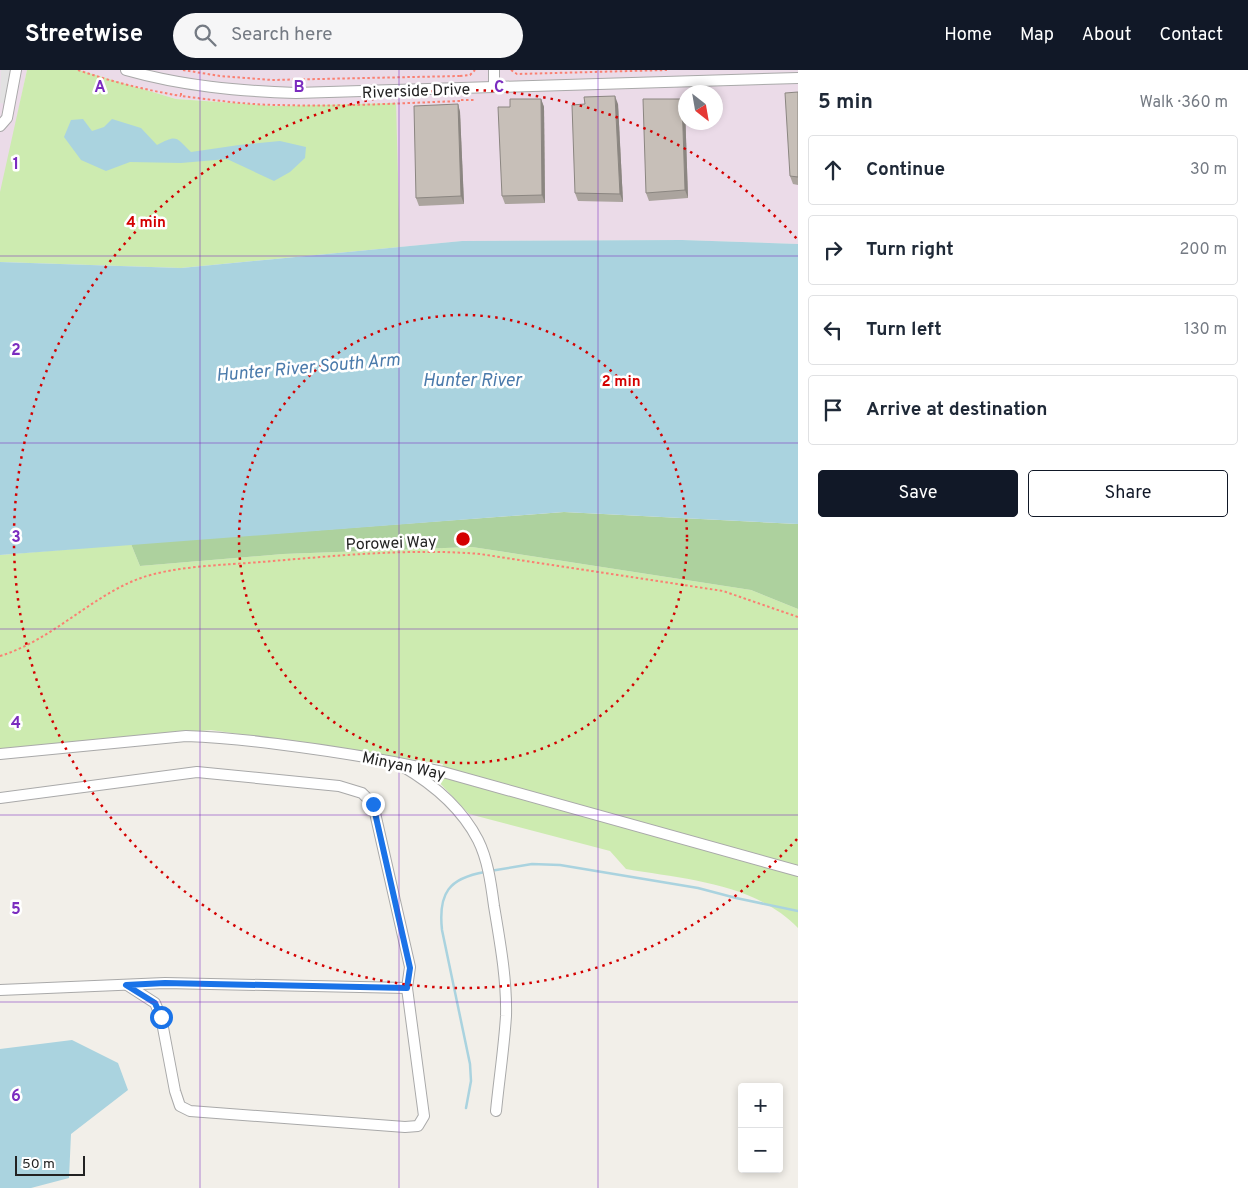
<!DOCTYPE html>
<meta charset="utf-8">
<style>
body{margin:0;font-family:Overpass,sans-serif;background:#f6f6f7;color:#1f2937}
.controls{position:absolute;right:15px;bottom:15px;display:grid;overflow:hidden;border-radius:5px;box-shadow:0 2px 8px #0003}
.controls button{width:45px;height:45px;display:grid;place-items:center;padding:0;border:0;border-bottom:1px solid #e0e1e3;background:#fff;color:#1f2937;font:25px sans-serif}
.compass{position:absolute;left:678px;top:15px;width:45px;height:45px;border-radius:50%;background:#fff;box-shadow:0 2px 8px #0003;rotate:149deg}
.scale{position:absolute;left:15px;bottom:12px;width:70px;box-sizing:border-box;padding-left:5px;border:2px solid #222;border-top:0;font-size:14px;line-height:18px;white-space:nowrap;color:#222;-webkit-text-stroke:4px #fff;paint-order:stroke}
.stop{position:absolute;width:15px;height:15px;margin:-11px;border:4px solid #1a73e8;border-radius:50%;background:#fff}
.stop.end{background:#1a73e8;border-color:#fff;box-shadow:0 1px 5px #0008}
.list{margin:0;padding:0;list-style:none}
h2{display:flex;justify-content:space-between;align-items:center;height:65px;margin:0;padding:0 20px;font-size:21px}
h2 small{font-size:16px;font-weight:400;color:#747a83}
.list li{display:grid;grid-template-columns:32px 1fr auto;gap:15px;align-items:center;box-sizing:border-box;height:70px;margin:0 10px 10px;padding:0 10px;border:1px solid #e0e1e3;border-radius:5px}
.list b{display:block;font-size:19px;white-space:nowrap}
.list em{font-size:16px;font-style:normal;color:#747a83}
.actions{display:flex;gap:10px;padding:15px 20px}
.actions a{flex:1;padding:11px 0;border:1px solid #111827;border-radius:5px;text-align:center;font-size:18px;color:#111827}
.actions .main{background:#111827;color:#fff}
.icon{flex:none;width:28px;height:28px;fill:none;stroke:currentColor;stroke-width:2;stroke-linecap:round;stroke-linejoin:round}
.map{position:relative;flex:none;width:798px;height:1118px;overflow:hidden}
header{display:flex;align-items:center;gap:30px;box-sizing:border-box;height:70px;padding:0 25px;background:#111827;color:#fff}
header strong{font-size:24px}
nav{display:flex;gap:28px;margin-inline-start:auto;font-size:18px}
.search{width:350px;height:45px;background:#f6f6f7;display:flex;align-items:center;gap:12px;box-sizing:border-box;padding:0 18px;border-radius:28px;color:#747a83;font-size:19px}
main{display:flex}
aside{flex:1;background:#fff}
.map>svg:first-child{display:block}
</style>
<header>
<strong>Streetwise</strong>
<div class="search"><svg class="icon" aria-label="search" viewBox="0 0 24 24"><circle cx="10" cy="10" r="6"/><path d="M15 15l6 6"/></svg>Search here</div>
<nav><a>Home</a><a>Map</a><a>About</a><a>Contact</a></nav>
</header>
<main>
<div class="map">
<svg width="798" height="1118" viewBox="0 0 798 1118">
<rect width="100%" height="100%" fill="#f2efe9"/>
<g fill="#ebdbe8" fill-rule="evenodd">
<polygon points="0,0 27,0 0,129"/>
<path d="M79,0H798V174L682,170L462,171L400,177L395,33L276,36L176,29ZM686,22H716V52H686Z"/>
</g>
<g fill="#cdebb0">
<polygon points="27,0 79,0 176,29 276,36 396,33 400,177 181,198 0,192 0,122"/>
<path d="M131,474L140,496L283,484L472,477L751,520L798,539V858C755,813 684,809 626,799L610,781L469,744L437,710L443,694L211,660L0,679V485Z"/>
</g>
<polygon fill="#add19e" points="564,442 798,454 798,539 751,520 472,477 283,484 140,496 131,474"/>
<polygon fill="#e2e2e2" points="1,0 20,0 14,35 0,33"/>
<g fill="#aad3df">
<path d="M83,49L92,61L104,57L112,49L141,58L157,75C177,64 176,67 191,82L239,75L280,71L306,77L305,88L290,102L274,111L227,89L181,93L130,92L106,101L81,90L64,67L71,50Z"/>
<polygon points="682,170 798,174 798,454 564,442 0,485 0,192 181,198 462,171"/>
<polygon points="72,970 118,993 128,1020 71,1064 69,1108 31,1118 0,1118 0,979"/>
</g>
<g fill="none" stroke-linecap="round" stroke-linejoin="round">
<g stroke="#aad3df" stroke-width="2.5">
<polyline points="490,801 532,794 560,795 698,818 736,828 798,841"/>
<path d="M466,1038L471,1011L470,994L442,860C438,823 449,808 485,802"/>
</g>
<defs>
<g id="minor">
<path d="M126,0C182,16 238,21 296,23L798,8"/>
<polyline points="494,0 494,17"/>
<polyline points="0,56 7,48 16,0"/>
<path d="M0,684L186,666C217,667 247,670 277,674C333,681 388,690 443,702L798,801"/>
<path d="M402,696C433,714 461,737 478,770C488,790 491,814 494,836C500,872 507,910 506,946C504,978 499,1010 496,1041"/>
<polyline points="0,728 197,702 339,716 362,723 373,734 410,897 407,918 424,1046 418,1056 405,1057 190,1041 180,1036 175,1021 161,947 155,933 127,915"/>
<polyline points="0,920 165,913 407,918"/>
</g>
</defs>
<use href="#minor" stroke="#a9a9a9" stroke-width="12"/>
<g stroke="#fa8072" stroke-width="2" stroke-dasharray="2.5 2.5" stroke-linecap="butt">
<path d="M78,0C112,12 146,20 181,26"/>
<polyline points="183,0 220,6 272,10 460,6"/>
<polyline points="511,0 517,4 667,0"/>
<polyline points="460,6 470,5 475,0"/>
<path d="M181,23V26C214,30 248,35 281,35C341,37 401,33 461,31"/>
<polyline points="461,30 476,30"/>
<path d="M0,586C52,570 89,528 138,509C172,496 225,495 261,492C334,486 408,478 480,484L723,521L798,547"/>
</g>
<use href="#minor" stroke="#fff" stroke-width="10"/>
</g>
<g fill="#aba49e">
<polygon points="798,22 798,115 793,114 790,106"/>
<polygon points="541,29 544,37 545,133 505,134 502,126 510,37"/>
<polygon points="458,34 460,42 464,134 419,136 416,128"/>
<polygon points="618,34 623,132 578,131 575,123"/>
<polygon points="685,37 688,128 649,131 646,123"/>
</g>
<g fill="#8b8681">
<polygon points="615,26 618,34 623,132 620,124"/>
<polygon points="541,29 544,37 545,133 542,125"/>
<polygon points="682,29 685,37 688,128 685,120"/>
<polygon points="458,34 460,42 464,134 461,126"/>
</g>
<g fill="#c7bfb8" stroke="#8b8681">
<polygon points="798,22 798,107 790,106 785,23"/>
<polygon points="615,26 620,124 575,123 572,35 585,34 584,27"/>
<polygon points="510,29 541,29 542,125 502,126 498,37 510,37"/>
<polygon points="643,29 682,29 685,120 646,123"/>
<polygon points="458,34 461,126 416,128 414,36"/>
</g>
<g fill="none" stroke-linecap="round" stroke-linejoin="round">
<polyline stroke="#1a73e8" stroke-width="6" points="161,947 155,933 126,915 165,913 407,918 410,898 373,734"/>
</g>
<path fill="none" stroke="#7b2cbf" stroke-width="1" stroke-opacity="0.55" d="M200,0V1118M399,0V1118M598,0V1118M0,186H798M0,373H798M0,559H798M0,745H798M0,932H798"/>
<g fill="none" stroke="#d40000" stroke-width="2.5" stroke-dasharray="2.5 5">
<circle cx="463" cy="469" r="224"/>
<path d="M797 769A449 449 0 1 1 797 169"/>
</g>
<g text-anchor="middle" stroke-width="5" stroke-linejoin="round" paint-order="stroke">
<g font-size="16" fill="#222" stroke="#fff">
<text transform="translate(416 20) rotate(-2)" y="6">Riverside Drive</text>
<text transform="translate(391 472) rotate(-2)" y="6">Porowei Way</text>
<text transform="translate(404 695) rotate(12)" y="6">Minyan Way</text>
</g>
<g font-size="18" font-style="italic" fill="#4a7aab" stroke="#fff">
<text transform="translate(308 297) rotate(-5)" y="6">Hunter River South Arm</text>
<text x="472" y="316">Hunter River</text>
</g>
</g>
<g font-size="16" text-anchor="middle" font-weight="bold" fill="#7b2cbf" stroke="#fff" stroke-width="5" stroke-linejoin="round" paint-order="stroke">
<text x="100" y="22">A</text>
<text x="299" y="22">B</text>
<text x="499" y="22">C</text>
<text x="16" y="99">1</text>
<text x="16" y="285">2</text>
<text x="16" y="472">3</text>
<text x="16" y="658">4</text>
<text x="16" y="844">5</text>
<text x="16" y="1031">6</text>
</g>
<circle cx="463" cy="469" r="8" fill="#d40000" stroke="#fff" stroke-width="2.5"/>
<g font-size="15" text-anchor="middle" font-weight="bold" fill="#d40000" stroke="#fff" stroke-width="5" stroke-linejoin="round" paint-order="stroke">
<text x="146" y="157">4 min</text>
<text x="621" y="316">2 min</text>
</g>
</svg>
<div class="controls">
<button>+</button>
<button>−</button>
</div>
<svg class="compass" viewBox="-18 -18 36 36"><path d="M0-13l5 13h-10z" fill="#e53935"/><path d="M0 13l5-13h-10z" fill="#747a83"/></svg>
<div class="scale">50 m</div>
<div class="stop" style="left:161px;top:947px"></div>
<div class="stop end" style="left:373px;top:734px"></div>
</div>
<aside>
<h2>5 min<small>Walk · 360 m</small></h2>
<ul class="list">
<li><svg class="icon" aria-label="ahead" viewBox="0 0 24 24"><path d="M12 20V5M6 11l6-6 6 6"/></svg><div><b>Continue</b></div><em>30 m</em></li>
<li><svg class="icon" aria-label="right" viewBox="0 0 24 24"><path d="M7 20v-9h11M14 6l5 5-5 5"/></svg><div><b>Turn right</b></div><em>200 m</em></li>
<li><svg class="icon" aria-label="left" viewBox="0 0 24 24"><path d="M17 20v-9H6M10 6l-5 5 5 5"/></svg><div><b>Turn left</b></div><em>130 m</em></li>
<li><svg class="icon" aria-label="arrive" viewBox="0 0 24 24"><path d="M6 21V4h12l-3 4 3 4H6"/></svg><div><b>Arrive at destination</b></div></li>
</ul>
<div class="actions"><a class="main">Save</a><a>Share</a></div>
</aside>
</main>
